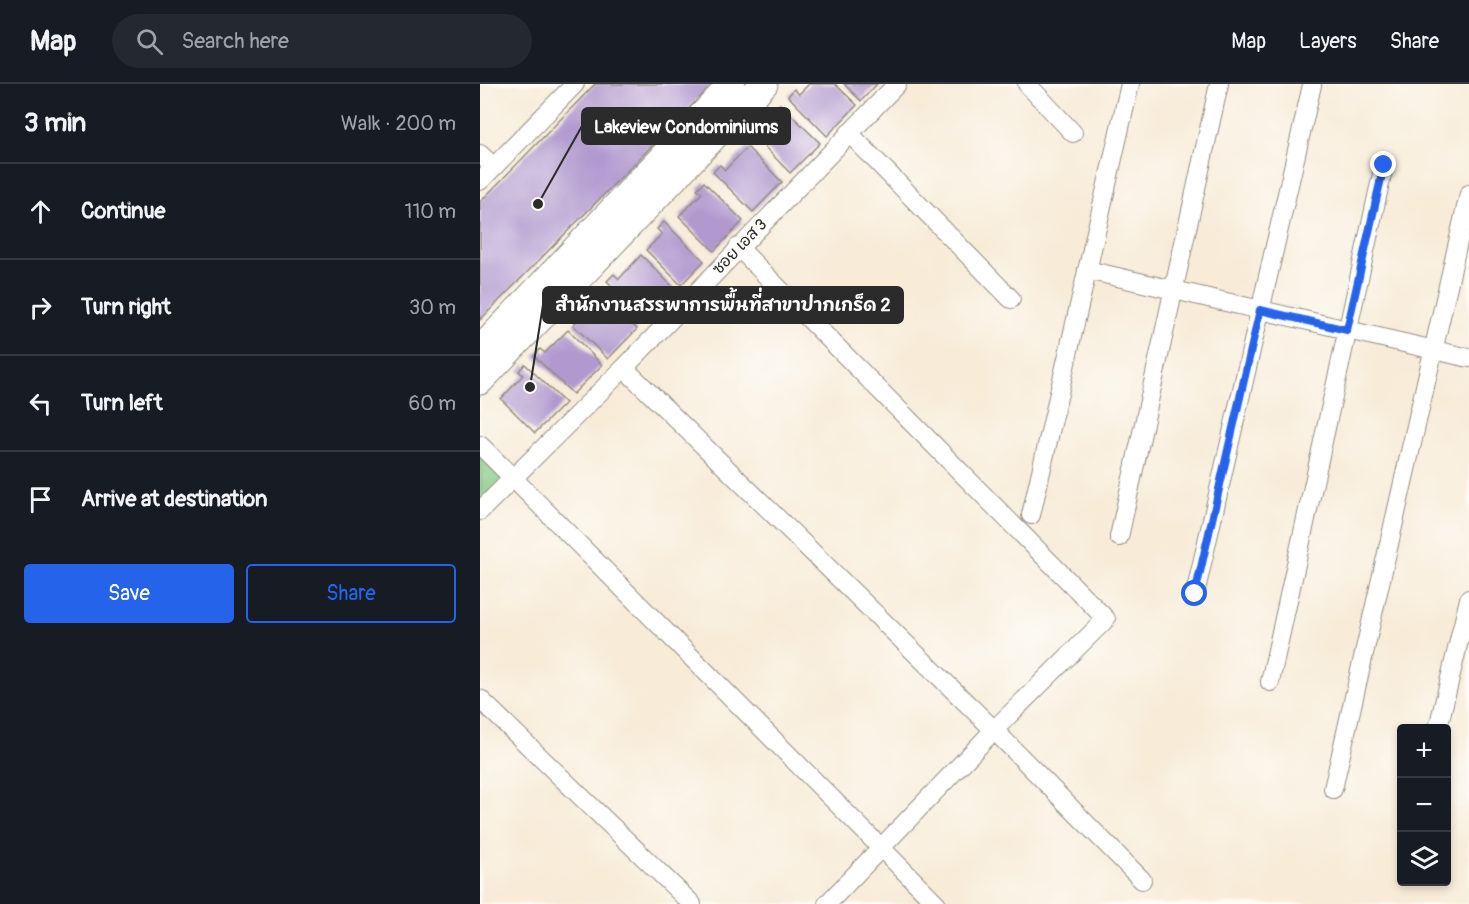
<!DOCTYPE html>
<meta charset="utf-8">
<style>
body{margin:0;font-family:Pangolin,"Playpen Sans Thai",sans-serif;background:#242831;color:#f1f3f6}
.controls{position:absolute;right:18px;bottom:18px;display:grid;overflow:hidden;border-radius:6px;box-shadow:0 3px 9px #0003}
.controls button{width:54px;height:54px;display:grid;place-items:center;padding:0;border:0;border-bottom:2px solid #363941;background:#171b24;color:#f1f3f6;font:30px sans-serif}
.stop{position:absolute;width:18px;height:18px;margin:-14px;border:4px solid #2563eb;border-radius:50%;background:#fff}
.stop.end{background:#2563eb;border-color:#fff;box-shadow:0 2px 6px #0008}
.list{margin:0;padding:0;list-style:none}
h2{display:flex;justify-content:space-between;align-items:center;height:78px;margin:0;padding:0 24px;font-size:26px}
h2 small{font-size:20px;font-weight:400;color:#9ea1a6}
.list li{display:grid;grid-template-columns:39px 1fr auto;gap:18px;align-items:center;box-sizing:border-box;height:96px;padding:0 24px;border-top:2px solid #363941}
.list b{display:block;font-size:22px;white-space:nowrap}
.list em{font-size:20px;font-style:normal;color:#9ea1a6}
.actions{display:flex;gap:12px;padding:18px 24px}
.actions a{flex:1;padding:14px 0;border:2px solid #2563eb;border-radius:6px;text-align:center;font-size:21px;color:#2563eb}
.actions .main{background:#2563eb;color:#fff}
.icon{flex:none;width:33px;height:33px;fill:none;stroke:currentColor;stroke-width:2;stroke-linecap:round;stroke-linejoin:round}
.map{position:relative;flex:none;width:989px;height:820px;overflow:hidden}
header{display:flex;align-items:center;gap:36px;box-sizing:border-box;height:84px;padding:0 30px;background:#171b24;border-bottom:2px solid #363941}
header strong{font-size:28px}
nav{display:flex;gap:33px;margin-inline-start:auto;font-size:21px}
.search{width:420px;height:54px;background:#242831;display:flex;align-items:center;gap:15px;box-sizing:border-box;padding:0 21px;border-radius:33px;color:#9ea1a6;font-size:22px}
main{display:flex}
aside{flex:1;background:#171b24}
.map>svg:first-child{display:block}
</style>
<header>
<strong>Map</strong>
<div class="search"><svg class="icon" aria-label="search" viewBox="0 0 24 24"><circle cx="10" cy="10" r="6"/><path d="M15 15l6 6"/></svg>Search here</div>
<nav><a>Map</a><a>Layers</a><a>Share</a></nav>
</header>
<main>
<aside>
<h2>3 min<small>Walk · 200 m</small></h2>
<ul class="list">
<li><svg class="icon" aria-label="ahead" viewBox="0 0 24 24"><path d="M12 20V5M6 11l6-6 6 6"/></svg><div><b>Continue</b></div><em>110 m</em></li>
<li><svg class="icon" aria-label="right" viewBox="0 0 24 24"><path d="M7 20v-9h11M14 6l5 5-5 5"/></svg><div><b>Turn right</b></div><em>30 m</em></li>
<li><svg class="icon" aria-label="left" viewBox="0 0 24 24"><path d="M17 20v-9H6M10 6l-5 5 5 5"/></svg><div><b>Turn left</b></div><em>60 m</em></li>
<li><svg class="icon" aria-label="arrive" viewBox="0 0 24 24"><path d="M6 21V4h12l-3 4 3 4H6"/></svg><div><b>Arrive at destination</b></div></li>
</ul>
<div class="actions"><a class="main">Save</a><a>Share</a></div>
</aside>
<div class="map">
<svg width="989" height="820" viewBox="0 0 989 820">
<rect width="100%" height="100%" fill="#fdfcf7"/>
<filter id="ink" filterUnits="userSpaceOnUse"><feTurbulence type="fractalNoise" baseFrequency=".0167" numOctaves="2"/><feDisplacementMap in="SourceGraphic" scale="12" xChannelSelector="R" yChannelSelector="G"/><feConvolveMatrix kernelMatrix="1 2 1 2 8 2 1 2 1" color-interpolation-filters="sRGB"/></filter>
<filter id="wash" filterUnits="userSpaceOnUse"><feTurbulence type="fractalNoise" baseFrequency=".008" numOctaves="4" result="noise"/><feDisplacementMap in="SourceGraphic" scale="24" xChannelSelector="R" yChannelSelector="G"/><feGaussianBlur stdDeviation="1.35" result="paint"/><feColorMatrix in="noise" values="0 0 0 0 0 0 0 0 0 0 0 0 0 0 0 0 0 1.4 0 .05"/><feComposite in="paint" operator="in"/></filter>
<g filter="url(#wash)">
<rect width="100%" height="100%" fill="#f8ecd9"/>
<polygon fill="#87c881" stroke="#597a56" stroke-width="1.5" points="0,362 32,394 0,427"/>
<g id="blocks">
<g fill="#b199cf">
<polygon points="115,0 233,0 0,236 0,118"/>
<polygon points="329,0 355,0 377,21 347,52 308,12 314,5 319,10"/>
<polygon points="364,0 397,0 381,17"/>
<polygon points="300,20 340,59 310,89 276,54 298,31 294,26"/>
<polygon points="267,63 302,98 273,128 233,88 240,81 245,86"/>
<polygon points="224,98 263,137 234,167 199,132 222,109 217,105"/>
<polygon points="184,138 224,177 201,201 166,166 182,150 177,145"/>
<polygon points="161,171 196,206 166,236 127,197 134,190 139,195"/>
<polygon points="118,206 157,245 128,275 93,241 116,217 111,213"/>
<polygon points="88,246 122,281 93,310 54,272 60,265 65,269"/>
<polygon points="45,280 85,319 55,349 21,315 43,291 39,287"/>
</g>
</g>
</g>
<g filter="url(#ink)">
<use href="#blocks" fill-opacity="0" stroke="#928c82" stroke-width="1.5"/>
<g fill="none" stroke-linecap="round" stroke-linejoin="round">
<defs>
<g id="street">
<polyline points="547,0 593,49"/>
<polyline points="369,49 531,215"/>
<polyline points="0,70 14,83"/>
<polyline points="0,97 95,0"/>
<polyline points="258,163 626,535 514,646 347,820"/>
<polyline points="607,186 989,274"/>
<polyline points="144,284 514,646 662,796"/>
<polyline points="0,361 457,820"/>
<polyline points="0,427 144,284 417,0"/>
<polyline points="551,431 650,0"/>
<polyline points="639,453 739,0"/>
<polyline points="715,510 832,1"/>
<polyline points="790,598 904,81"/>
<polyline points="0,615 212,820"/>
<polyline points="958,644 989,515"/>
<polyline points="853,705 989,110"/>
</g>
<g id="secondary">
<polyline points="0,266 252,0"/>
<polyline points="0,297 284,0"/>
</g>
</defs>
<use href="#street" stroke="#928c82" stroke-width="20"/>
<use href="#secondary" stroke="#928c82" stroke-width="29"/>
<use href="#street" stroke="#fff" stroke-width="18"/>
<use href="#secondary" stroke="#fff" stroke-width="27"/>
</g>
</g>
<g fill="none" stroke-linecap="round" stroke-linejoin="round" filter="url(#ink)">
<polyline stroke="#2563eb" stroke-width="8" points="715,510 780,226 867,246 904,81"/>
</g>
<g text-anchor="middle" stroke-width="4.5" stroke-linejoin="round" paint-order="stroke">
<g font-size="16" fill="#2b2b2b" stroke="#fdfcf7">
<text transform="translate(259 162) rotate(-46)" y="6">ซอย เอส 3</text>
</g>
</g>
<path fill="none" stroke="#2b2b2b" stroke-width="2" d="M58 120L102 42M50 303L63 221"/>
<g fill="#2b2b2b" stroke="#fdfcf7" stroke-width="2">
<circle cx="58" cy="120" r="6"/>
<circle cx="50" cy="303" r="6"/>
</g>
<g fill="#2b2b2b" stroke="#2b2b2b" stroke-width="2">
<rect x="102" y="24" width="208" height="36" rx="6"/>
<rect x="63" y="203" width="360" height="36" rx="6"/>
</g>
<g font-size="18" text-anchor="middle" font-weight="bold" fill="#fff">
<text x="206" y="49">Lakeview Condominiums</text>
<text x="243" y="227">สำนักงานสรรพาการพื้นที่สาขาปากเกร็ด 2</text>
</g>
</svg>
<div class="controls">
<button>+</button>
<button>−</button>
<button><svg class="icon" aria-label="layers" viewBox="0 0 24 24"><path d="M12 4l9 5-9 5-9-5zM3 14l9 5 9-5"/></svg></button>
</div>
<div class="stop" style="left:715px;top:510px"></div>
<div class="stop end" style="left:904px;top:81px"></div>
</div>
</main>
